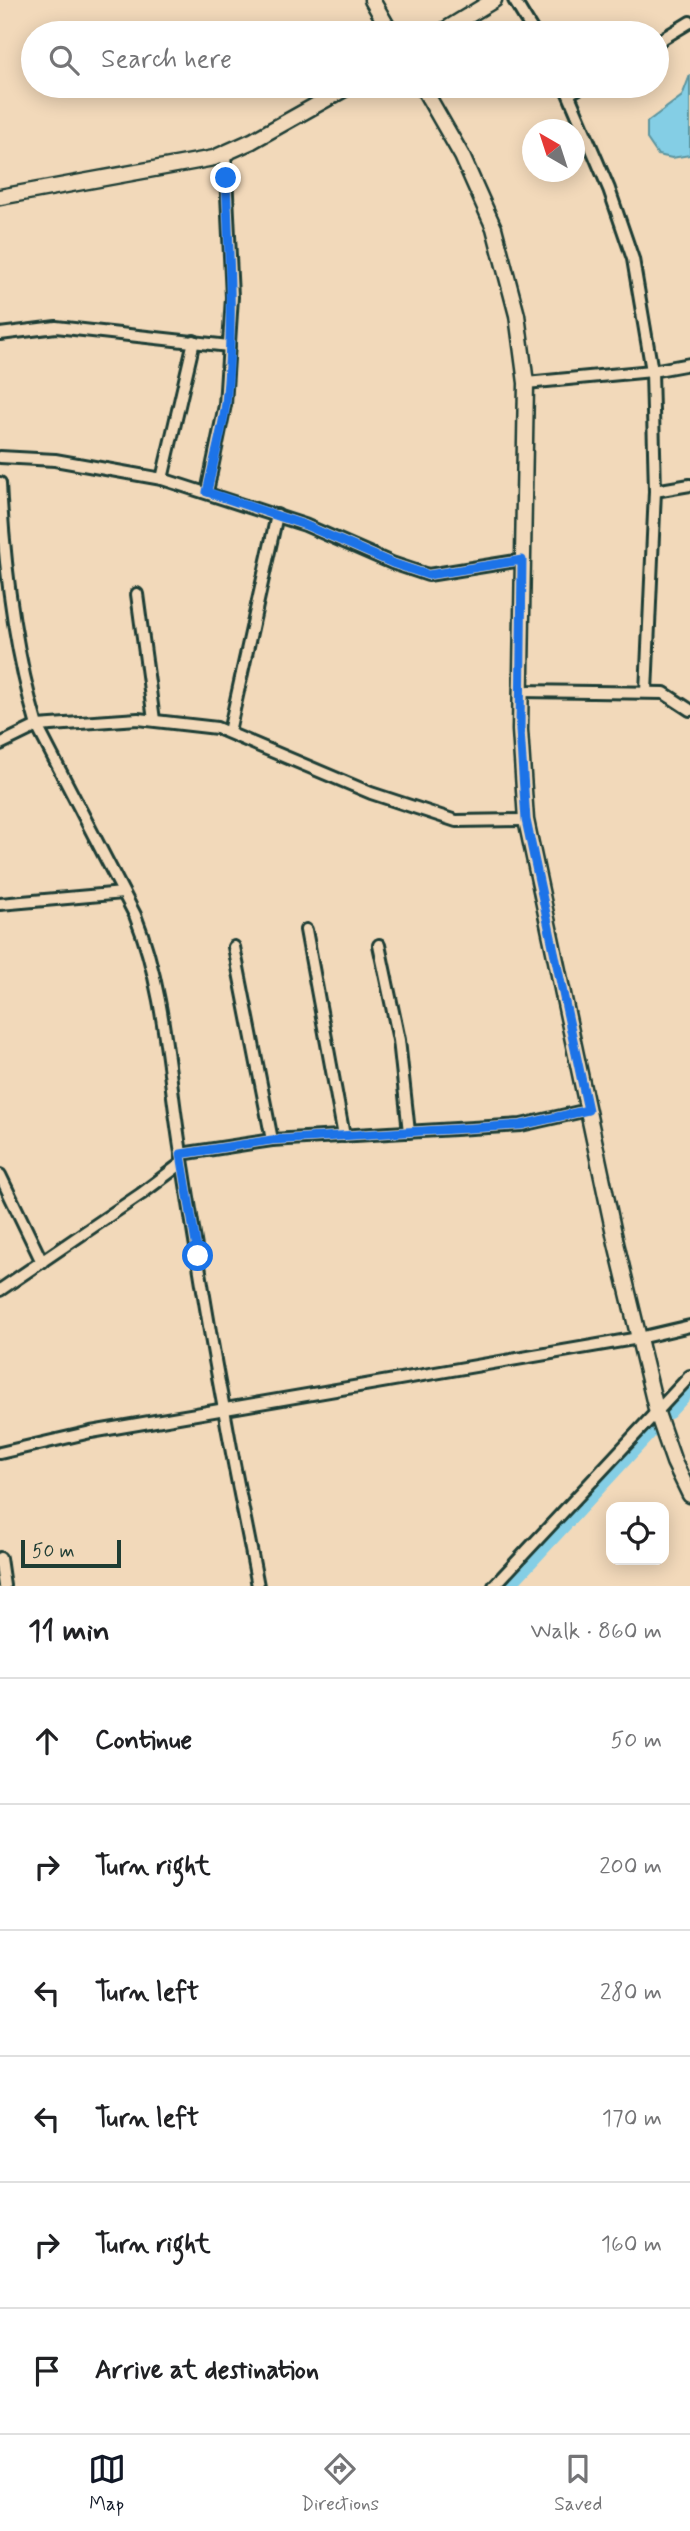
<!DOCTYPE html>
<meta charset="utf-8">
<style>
body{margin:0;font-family:Mynerve,sans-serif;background:#f2f2f2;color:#202124}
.controls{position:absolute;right:21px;bottom:21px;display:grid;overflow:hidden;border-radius:14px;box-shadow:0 4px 18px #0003}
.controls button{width:63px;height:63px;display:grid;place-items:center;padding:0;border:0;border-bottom:2px solid #e0e0e0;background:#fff;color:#202124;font:35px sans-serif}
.compass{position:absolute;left:522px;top:119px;width:63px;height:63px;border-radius:50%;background:#fff;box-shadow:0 4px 18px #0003;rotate:321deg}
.scale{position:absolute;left:21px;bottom:18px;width:100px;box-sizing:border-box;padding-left:7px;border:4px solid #1f3d34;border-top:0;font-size:19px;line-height:24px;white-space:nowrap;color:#1f3d34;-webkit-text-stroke:5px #f2d9ba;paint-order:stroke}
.stop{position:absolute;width:21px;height:21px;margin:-16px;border:5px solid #1a73e8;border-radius:50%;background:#fff}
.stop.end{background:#1a73e8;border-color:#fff;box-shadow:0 2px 7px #0008}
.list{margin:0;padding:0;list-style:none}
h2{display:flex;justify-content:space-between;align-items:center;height:91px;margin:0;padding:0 28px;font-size:30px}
h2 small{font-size:23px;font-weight:400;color:#757577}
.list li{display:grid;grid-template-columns:46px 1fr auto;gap:21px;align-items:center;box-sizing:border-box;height:126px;padding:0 28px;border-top:2px solid #e0e0e0}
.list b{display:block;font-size:26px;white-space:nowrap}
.list em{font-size:23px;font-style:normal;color:#757577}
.icon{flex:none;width:38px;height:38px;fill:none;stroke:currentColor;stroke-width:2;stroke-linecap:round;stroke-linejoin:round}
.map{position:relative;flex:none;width:690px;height:1586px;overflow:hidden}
.search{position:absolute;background:#fff;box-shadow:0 4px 18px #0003;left:21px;right:21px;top:21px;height:77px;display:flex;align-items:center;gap:18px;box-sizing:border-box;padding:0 24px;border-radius:38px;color:#757577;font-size:26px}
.sheet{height:847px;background:#fff}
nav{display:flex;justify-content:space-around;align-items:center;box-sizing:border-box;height:98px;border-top:2px solid #e0e0e0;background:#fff;font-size:19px;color:#757577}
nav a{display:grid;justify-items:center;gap:4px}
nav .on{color:#111827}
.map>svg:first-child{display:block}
</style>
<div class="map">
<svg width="690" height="1586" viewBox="0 0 690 1586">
<rect width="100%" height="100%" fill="#f2d9ba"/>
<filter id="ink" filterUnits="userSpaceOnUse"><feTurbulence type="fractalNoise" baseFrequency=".0143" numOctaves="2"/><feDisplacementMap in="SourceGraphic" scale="14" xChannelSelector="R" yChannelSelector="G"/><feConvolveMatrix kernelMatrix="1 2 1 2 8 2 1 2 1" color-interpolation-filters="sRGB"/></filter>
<g filter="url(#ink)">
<polygon fill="#84cee5" stroke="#5c949e" stroke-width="2" points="690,75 690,155 672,158 658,155 647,139 647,122 682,96"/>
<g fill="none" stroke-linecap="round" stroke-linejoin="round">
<g stroke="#84cee5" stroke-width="14">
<polyline points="669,1412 690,1389"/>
<polyline points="508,1586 651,1431"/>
</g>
<defs>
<g id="minor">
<polyline points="514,0 534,33"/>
<polyline points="657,42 690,22"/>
<polyline points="565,86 609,189 633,259 652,371 655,491 646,692"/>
<polyline points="570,93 583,86"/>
<polyline points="0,334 56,327 229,346"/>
<polyline points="526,383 652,371 690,364"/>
<polyline points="0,457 55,460 162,479 305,525 392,563 428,575 522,560"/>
<polyline points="162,479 194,341"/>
<path d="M0,483C4,564 14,648 37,726L135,915C166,993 168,1077 182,1159C195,1242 208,1326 224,1409C234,1468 247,1527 258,1586"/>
<polyline points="655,491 690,485"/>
<polyline points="207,492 225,405 232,297 225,154"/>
<polyline points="137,594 154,720"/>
<polyline points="520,691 664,693 690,710"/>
<polyline points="229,732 277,515"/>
<polyline points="0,744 37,726 138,719 217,728 371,793 456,821 526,820"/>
<polyline points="0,904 123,893"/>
<polyline points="306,930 344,1136"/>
<polyline points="379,945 399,1040 409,1132"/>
<polyline points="234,947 272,1140"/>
<polyline points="181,1154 272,1140 521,1125 588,1110"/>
<polyline points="0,1175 42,1262"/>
<polyline points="0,1290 141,1194 182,1163"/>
<polyline points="0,1453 91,1432 639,1338 690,1326"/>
<polyline points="0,1558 4,1586"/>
<polyline points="494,1586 690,1376"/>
</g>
<g id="tertiary">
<polyline points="372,0 391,33"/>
<polyline points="440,33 494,0"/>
<polyline points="422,86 462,156 494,228 517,315 526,383 520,730 526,820 616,1243 657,1413 674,1462 690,1495"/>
<polyline points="0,197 214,158 252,141 350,86"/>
</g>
</defs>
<use href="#minor" stroke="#1f3d34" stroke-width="16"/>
<use href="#tertiary" stroke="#1f3d34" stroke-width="19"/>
<use href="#minor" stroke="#f2d9ba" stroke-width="10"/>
<use href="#tertiary" stroke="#f2d9ba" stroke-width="14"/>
</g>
</g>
<g fill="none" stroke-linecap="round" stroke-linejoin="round" filter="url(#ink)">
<path stroke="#1a73e8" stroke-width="9" d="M198,1256L181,1154L272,1140L521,1125L588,1110L526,820L520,730L522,560L428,575L392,563L305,525L207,492C213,463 222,433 226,403C234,328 229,253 226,178"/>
</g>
</svg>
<div class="controls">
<button><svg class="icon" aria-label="locate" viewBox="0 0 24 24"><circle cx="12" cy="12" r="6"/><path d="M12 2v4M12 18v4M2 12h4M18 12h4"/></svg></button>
</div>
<svg class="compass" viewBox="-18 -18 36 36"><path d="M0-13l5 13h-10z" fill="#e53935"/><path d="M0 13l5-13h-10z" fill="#757577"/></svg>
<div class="scale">50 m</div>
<div class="stop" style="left:198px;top:1256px"></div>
<div class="stop end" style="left:226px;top:178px"></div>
<div class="search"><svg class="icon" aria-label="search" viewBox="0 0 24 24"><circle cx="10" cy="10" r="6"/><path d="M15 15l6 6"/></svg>Search here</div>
</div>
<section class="sheet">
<h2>11 min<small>Walk · 860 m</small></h2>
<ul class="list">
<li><svg class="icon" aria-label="ahead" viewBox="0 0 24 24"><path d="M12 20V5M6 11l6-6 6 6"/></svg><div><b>Continue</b></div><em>50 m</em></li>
<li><svg class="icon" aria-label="right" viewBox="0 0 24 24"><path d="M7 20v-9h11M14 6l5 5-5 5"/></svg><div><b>Turn right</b></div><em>200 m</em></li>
<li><svg class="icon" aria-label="left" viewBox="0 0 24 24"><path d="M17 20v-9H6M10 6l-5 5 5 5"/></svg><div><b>Turn left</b></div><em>280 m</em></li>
<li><svg class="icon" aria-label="left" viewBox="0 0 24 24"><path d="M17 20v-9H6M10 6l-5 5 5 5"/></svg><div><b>Turn left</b></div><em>170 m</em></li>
<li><svg class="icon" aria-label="right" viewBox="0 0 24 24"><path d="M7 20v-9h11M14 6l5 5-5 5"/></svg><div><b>Turn right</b></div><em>160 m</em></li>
<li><svg class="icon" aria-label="arrive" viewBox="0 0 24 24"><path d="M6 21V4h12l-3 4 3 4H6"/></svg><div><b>Arrive at destination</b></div></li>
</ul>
</section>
<nav>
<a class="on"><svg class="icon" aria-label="map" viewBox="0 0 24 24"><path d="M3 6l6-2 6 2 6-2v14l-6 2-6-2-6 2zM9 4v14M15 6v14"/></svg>Map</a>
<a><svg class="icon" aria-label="directions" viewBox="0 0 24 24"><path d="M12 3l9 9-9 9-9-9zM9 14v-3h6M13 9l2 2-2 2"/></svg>Directions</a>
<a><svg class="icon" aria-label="saved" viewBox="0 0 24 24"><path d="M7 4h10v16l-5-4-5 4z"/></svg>Saved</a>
</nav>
